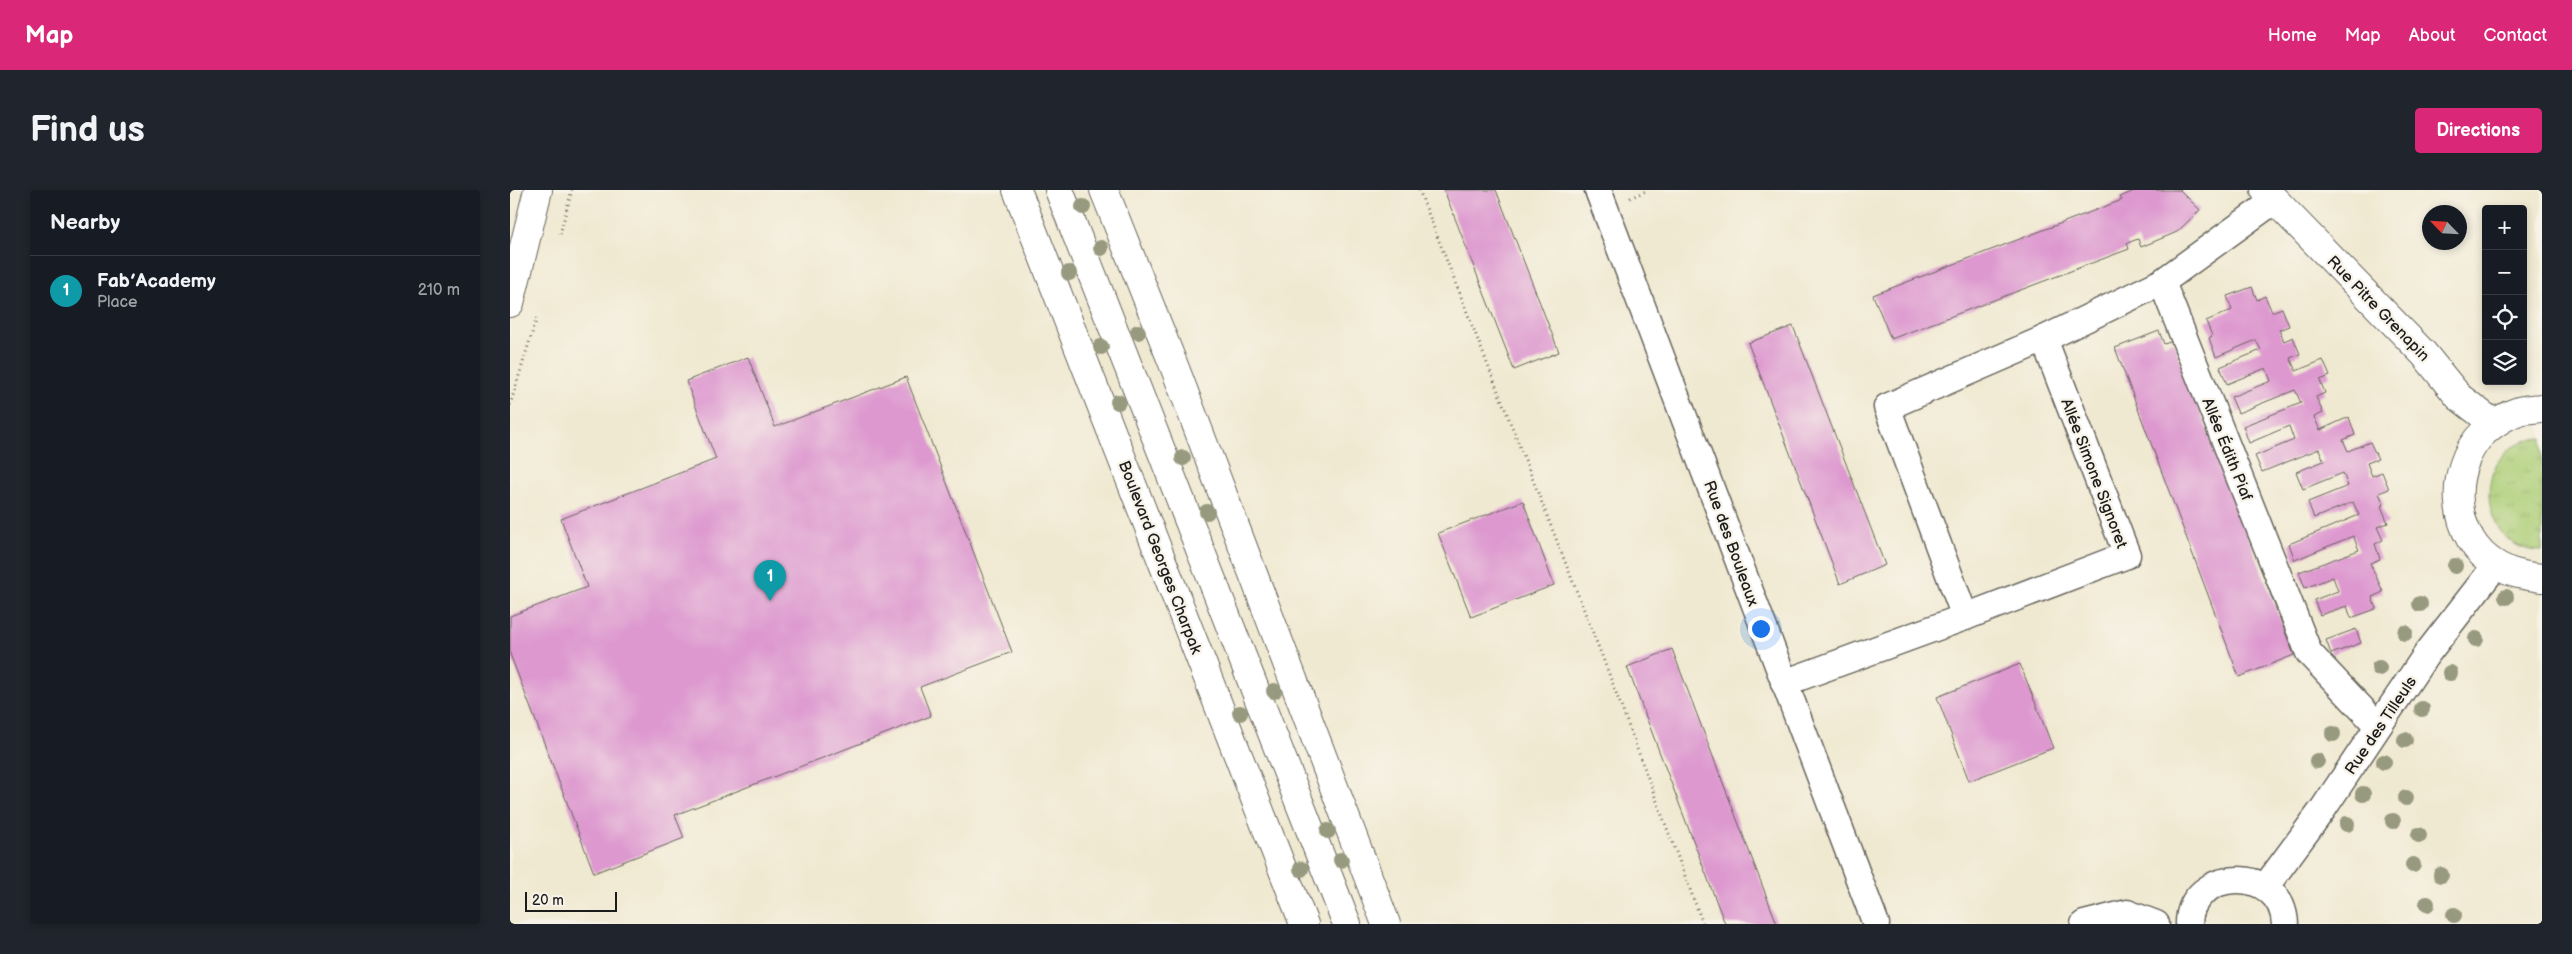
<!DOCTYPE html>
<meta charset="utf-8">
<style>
body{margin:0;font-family:"Balsamiq Sans",sans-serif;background:#20242c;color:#f1f3f6}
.controls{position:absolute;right:15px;top:15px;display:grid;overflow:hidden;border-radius:5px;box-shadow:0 2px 8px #0003}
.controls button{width:45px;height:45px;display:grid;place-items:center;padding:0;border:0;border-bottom:1px solid #363941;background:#171b24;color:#f1f3f6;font:25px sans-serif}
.compass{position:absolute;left:1912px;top:15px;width:45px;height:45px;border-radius:50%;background:#171b24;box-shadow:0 2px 8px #0003;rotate:295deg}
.scale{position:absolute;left:15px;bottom:12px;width:92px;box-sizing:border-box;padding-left:5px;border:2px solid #1c1c1c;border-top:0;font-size:14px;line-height:18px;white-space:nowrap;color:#1c1c1c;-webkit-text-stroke:4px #f7f3e8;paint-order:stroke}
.you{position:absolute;left:1250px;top:438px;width:18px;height:18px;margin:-12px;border:4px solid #fff;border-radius:50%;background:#1a73e8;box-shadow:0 0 0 8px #1a73e833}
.badge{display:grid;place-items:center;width:32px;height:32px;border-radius:50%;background:#db2777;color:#fff;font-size:16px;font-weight:700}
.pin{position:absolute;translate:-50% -41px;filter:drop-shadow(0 1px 2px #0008)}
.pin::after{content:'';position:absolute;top:26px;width:18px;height:15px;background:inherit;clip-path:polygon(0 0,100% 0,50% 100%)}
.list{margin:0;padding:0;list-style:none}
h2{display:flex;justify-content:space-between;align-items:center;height:65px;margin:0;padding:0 20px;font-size:21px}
h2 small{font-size:16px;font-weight:400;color:#9ea1a6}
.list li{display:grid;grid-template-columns:32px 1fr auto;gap:15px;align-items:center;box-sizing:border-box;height:70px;padding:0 20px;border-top:1px solid #363941}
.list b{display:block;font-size:19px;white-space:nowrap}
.list p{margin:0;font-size:16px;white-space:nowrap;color:#9ea1a6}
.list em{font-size:16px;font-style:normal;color:#9ea1a6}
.icon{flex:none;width:28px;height:28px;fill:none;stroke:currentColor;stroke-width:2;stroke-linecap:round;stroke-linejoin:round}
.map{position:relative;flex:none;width:2032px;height:734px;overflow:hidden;border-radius:5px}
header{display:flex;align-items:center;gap:30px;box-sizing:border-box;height:70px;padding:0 25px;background:#db2777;color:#fff}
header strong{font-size:24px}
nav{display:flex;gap:28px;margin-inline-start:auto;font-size:18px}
.intro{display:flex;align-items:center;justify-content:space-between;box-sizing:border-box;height:120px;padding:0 30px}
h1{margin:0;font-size:35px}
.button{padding:12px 22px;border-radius:5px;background:#db2777;color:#fff;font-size:18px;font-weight:700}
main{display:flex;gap:30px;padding:0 30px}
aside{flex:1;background:#171b24;border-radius:5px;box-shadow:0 2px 8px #0003}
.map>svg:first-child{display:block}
</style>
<header>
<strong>Map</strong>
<nav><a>Home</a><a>Map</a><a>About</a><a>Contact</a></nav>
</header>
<div class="intro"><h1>Find us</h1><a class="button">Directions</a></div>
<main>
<aside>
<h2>Nearby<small></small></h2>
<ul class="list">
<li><span class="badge" style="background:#0f9aa8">1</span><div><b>Fab’Academy</b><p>Place</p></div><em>210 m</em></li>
</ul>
</aside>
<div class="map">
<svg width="2032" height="734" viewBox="0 0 2032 734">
<defs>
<pattern id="grass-tufts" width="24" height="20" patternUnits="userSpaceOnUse" patternTransform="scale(1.25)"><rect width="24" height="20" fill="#acce76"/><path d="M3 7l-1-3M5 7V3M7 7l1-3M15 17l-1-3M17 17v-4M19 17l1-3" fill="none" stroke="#93b066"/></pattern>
</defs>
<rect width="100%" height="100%" fill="#f7f3e8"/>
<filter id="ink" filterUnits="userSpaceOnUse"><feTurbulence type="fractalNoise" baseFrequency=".02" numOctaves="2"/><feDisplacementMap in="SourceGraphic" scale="10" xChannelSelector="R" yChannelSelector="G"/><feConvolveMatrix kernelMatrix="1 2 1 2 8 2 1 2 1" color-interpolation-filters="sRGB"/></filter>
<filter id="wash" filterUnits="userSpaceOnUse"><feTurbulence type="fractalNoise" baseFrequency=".0096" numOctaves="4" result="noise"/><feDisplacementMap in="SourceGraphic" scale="20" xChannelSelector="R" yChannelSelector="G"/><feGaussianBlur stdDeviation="1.12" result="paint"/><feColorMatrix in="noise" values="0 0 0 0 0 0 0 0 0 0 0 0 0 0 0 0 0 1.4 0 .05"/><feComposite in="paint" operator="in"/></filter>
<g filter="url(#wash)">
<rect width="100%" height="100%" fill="#f0e9d1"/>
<path fill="url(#grass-tufts)" stroke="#647549" d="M2032,248V361C1964,362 1959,250 2032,248Z"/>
<g id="blocks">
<g fill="#dd98cf">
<polygon points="934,0 986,0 1049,162 1004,180"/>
<polygon points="1626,0 1670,0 1690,20 1667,42 1631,57 1628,49 1617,53 1619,59 1381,149 1363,105 1612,10 1610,7"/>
<polygon points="1742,97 1747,110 1755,106 1762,122 1772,118 1779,136 1769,140 1774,151 1783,147 1790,164 1780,168 1786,181 1813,170 1820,186 1810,190 1815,203 1806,207 1813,223 1804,227 1810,240 1839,227 1845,245 1833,250 1838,261 1860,252 1868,269 1857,273 1862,286 1872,282 1879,299 1869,303 1874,315 1871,316 1878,333 1867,337 1873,350 1865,354 1870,369 1860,373 1873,402 1862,407 1866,419 1841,428 1837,416 1810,425 1804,410 1828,401 1823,387 1795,398 1789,382 1849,360 1843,346 1785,370 1779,354 1849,325 1843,312 1804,328 1798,312 1838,296 1833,283 1793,299 1786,282 1814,271 1809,259 1752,282 1745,266 1784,250 1779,236 1739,253 1733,236 1791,213 1785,200 1728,223 1721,207 1761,191 1756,178 1717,194 1710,177 1751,160 1746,150 1706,167 1699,148 1702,146 1696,131 1722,120 1717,106"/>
<polygon points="1283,136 1375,375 1330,394 1238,153"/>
<polygon points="1649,141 1654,154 1663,151 1784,465 1729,487 1605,158"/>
<polygon points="238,167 265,237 396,187 502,462 410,497 421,526 165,625 174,648 84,683 0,464 0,426 77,397 51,329 206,269 176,191"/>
<polygon points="1013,311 1044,395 961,427 928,343"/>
<polygon points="1846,439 1851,453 1821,464 1816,450"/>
<polygon points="1162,459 1210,585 1267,734 1215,734 1117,477"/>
<polygon points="1510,474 1543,558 1459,591 1427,507"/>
</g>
</g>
</g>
<g filter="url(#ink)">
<use href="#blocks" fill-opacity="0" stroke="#66645b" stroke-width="1"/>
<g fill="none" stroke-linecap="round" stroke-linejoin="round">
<defs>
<g id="street">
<polyline points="1088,0 1366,734"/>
<polyline points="1765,10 1652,92 1799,463 1868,536"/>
<polyline points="1455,427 1377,217 1534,149"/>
<polyline points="1274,493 1455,427 1617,365 1534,149 1652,92"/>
<polyline points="1756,696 1813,619 1916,465 1986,375"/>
<polyline points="1574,734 1617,723 1646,734"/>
<path d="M1679,734C1679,678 1772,673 1775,734"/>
</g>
<g id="secondary">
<polyline points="507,0 794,734"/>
<polyline points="549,0 837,734"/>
<polyline points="594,0 666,181 876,734"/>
<polyline points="1755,0 1914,164 1949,207 1983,233"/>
<polyline points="0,113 28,0"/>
<path d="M2032,218C2025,219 2016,219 2009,221C1996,225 1983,234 1973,243C1937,279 1940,349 1988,376C2002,384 2016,386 2032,388"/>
</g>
</defs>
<use href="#street" stroke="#66645b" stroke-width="29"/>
<use href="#secondary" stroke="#66645b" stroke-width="30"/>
<g stroke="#66645b" stroke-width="3" stroke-dasharray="1 4" stroke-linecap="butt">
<polyline points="909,0 1096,476 1193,734"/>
<polyline points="1120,8 1138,0"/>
<polyline points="50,44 62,0"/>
<polyline points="0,215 27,127"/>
</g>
<use href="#street" stroke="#fff" stroke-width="26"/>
<use href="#secondary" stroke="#fff" stroke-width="28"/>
</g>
<g fill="#979a7f">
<circle cx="573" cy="17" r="8"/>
<circle cx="591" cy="58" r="8"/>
<circle cx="559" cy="83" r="8"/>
<circle cx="628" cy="142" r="8"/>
<circle cx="591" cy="157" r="8"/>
<circle cx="608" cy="212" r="8"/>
<circle cx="673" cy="268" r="8"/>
<circle cx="697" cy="322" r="8"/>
<circle cx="1945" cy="376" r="8"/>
<circle cx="1996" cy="407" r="8"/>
<circle cx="1910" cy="414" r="8"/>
<circle cx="1895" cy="443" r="8"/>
<circle cx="1966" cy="449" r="8"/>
<circle cx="1869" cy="478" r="8"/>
<circle cx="1940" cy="483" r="8"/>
<circle cx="764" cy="501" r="8"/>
<circle cx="1912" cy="519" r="8"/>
<circle cx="730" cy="523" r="8"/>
<circle cx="1823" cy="544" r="8"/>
<circle cx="1895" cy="550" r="8"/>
<circle cx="1807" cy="571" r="8"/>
<circle cx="1874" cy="572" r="8"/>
<circle cx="1853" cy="604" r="8"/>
<circle cx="1896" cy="608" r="8"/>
<circle cx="1883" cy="631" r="8"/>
<circle cx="1837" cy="634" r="8"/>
<circle cx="818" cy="641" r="8"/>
<circle cx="1909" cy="645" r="8"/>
<circle cx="831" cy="670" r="8"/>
<circle cx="1903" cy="675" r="8"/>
<circle cx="791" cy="679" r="8"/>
<circle cx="1931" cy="685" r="8"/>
<circle cx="1917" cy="714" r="8"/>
<circle cx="1944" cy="725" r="8"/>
</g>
</g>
<g text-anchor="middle" stroke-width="4.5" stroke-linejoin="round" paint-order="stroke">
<g font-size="16" fill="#1c1c1c" stroke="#f7f3e8">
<text transform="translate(1869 118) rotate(46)" y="6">Rue Pitre Grenapin</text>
<text transform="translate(1718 259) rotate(68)" y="6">Allée Édith Piaf</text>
<text transform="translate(1585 283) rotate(69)" y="6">Allée Simone Signoret</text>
<text transform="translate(1222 353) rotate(70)" y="6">Rue des Bouleaux</text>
<text transform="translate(651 367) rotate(69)" y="6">Boulevard Georges Charpak</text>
<text transform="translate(1870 535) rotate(-56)" y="6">Rue des Tilleuls</text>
</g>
</g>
</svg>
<div class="controls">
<button>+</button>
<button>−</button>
<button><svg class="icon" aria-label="locate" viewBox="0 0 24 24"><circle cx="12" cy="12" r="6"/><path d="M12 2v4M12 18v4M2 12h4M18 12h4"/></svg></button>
<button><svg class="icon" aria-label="layers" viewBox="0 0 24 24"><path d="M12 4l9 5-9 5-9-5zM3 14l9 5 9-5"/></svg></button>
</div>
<svg class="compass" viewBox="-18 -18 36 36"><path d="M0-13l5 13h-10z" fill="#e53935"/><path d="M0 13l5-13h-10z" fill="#9ea1a6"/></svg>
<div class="scale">20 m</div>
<div class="you"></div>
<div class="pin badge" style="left:260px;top:411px;background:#0f9aa8">1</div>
</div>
</main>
